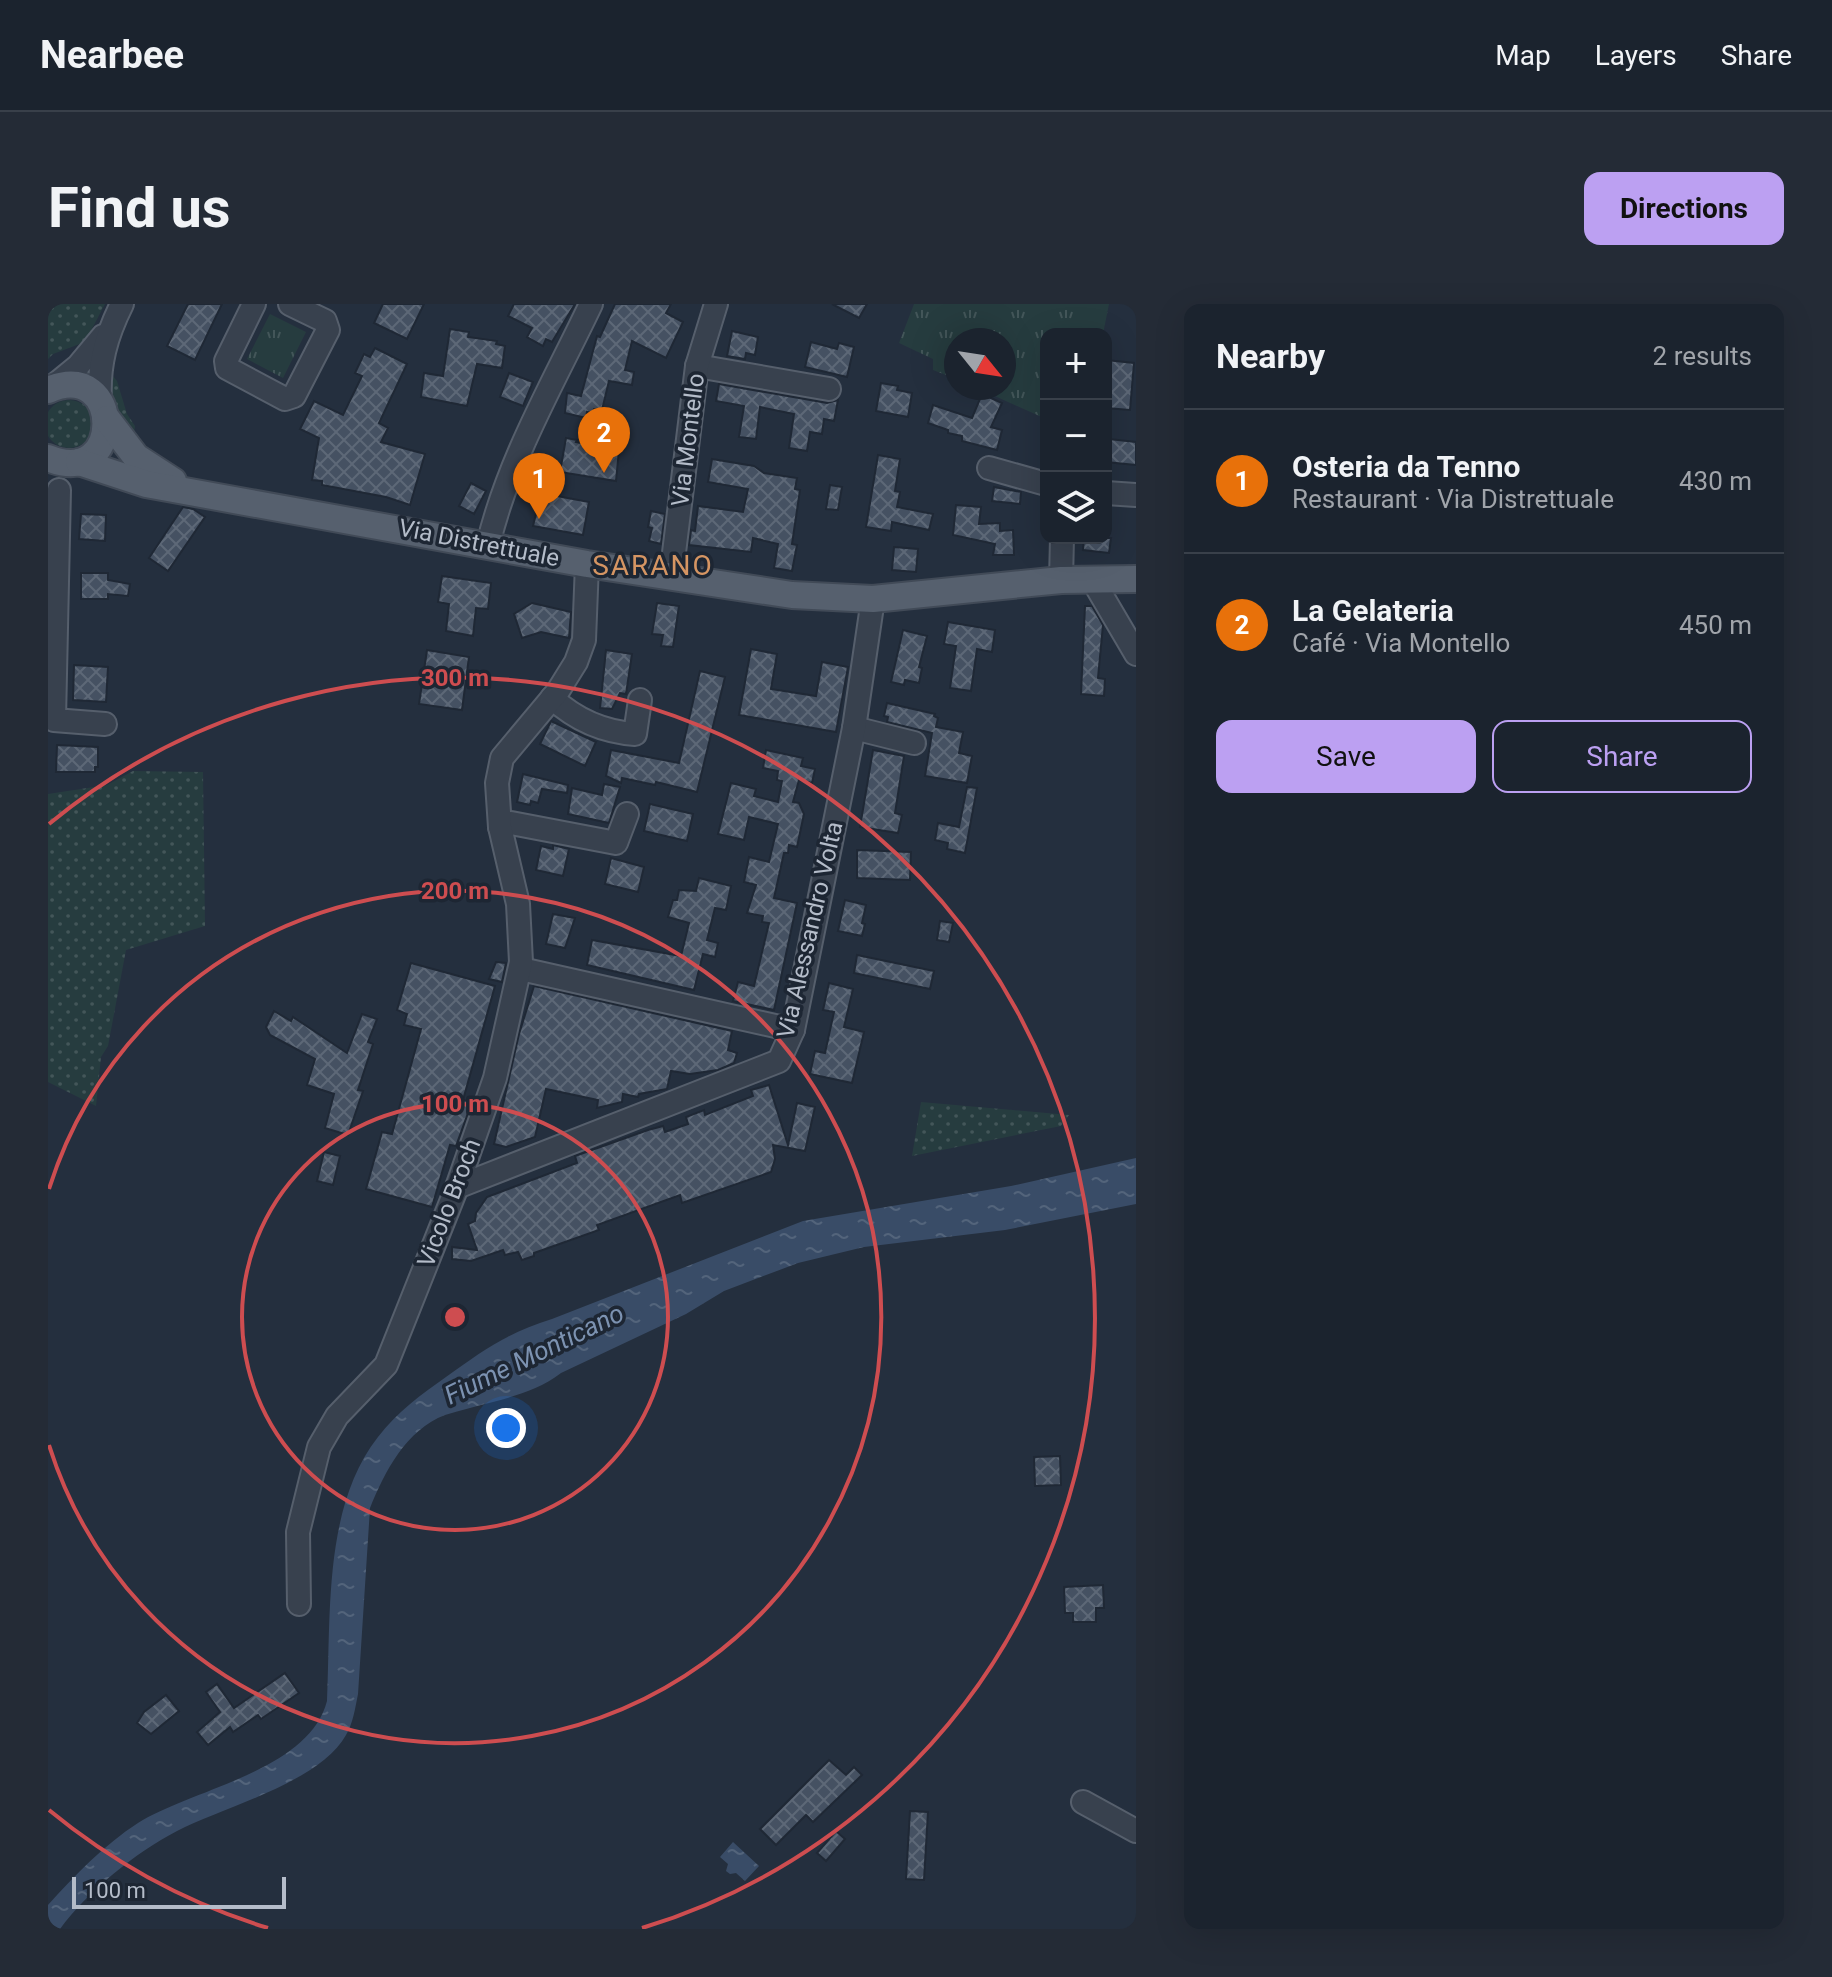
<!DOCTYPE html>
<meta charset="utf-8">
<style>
body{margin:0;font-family:Roboto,sans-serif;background:#242b36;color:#f1f3f6}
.controls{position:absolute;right:24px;top:24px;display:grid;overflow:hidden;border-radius:16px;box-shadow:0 8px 32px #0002}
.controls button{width:72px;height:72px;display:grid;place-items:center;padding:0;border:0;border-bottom:2px solid #39404a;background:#1b232e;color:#f1f3f6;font:40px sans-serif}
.compass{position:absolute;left:896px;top:24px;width:72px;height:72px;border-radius:50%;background:#1b232e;box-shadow:0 8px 32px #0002;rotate:120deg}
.scale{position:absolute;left:24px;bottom:20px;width:214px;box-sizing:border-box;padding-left:8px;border:4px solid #b4bcc9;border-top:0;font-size:22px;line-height:28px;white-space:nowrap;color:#b4bcc9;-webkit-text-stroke:6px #1d2633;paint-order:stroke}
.you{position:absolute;left:458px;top:1124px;width:28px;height:28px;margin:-20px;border:6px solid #fff;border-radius:50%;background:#1a73e8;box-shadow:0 0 0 12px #1a73e833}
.badge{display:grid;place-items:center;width:52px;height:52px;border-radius:50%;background:#bca0f2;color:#fff;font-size:26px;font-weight:700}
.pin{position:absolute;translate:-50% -66px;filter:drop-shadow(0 2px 4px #0008)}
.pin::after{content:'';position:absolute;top:42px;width:28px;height:24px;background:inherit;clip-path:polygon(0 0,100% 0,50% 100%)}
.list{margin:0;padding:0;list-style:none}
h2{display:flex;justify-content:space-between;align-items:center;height:104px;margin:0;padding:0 32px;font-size:34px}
h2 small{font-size:26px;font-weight:400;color:#a0a4aa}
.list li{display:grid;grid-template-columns:52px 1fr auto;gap:24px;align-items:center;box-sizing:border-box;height:144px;padding:0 32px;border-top:2px solid #39404a}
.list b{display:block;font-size:30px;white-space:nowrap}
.list p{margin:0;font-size:26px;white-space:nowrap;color:#a0a4aa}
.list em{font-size:26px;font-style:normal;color:#a0a4aa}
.actions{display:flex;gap:16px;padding:24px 32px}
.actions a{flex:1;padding:18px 0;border:2px solid #bca0f2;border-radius:16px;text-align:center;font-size:28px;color:#bca0f2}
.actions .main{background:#bca0f2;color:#111}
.icon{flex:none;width:44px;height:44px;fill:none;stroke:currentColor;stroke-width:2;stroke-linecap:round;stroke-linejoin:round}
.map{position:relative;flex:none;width:1088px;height:1625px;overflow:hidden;border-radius:16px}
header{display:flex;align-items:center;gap:48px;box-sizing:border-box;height:112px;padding:0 40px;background:#1b232e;border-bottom:2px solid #39404a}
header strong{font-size:38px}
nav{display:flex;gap:44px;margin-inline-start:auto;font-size:28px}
.intro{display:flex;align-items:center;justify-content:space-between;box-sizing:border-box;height:192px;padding:0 48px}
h1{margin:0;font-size:56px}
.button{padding:20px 36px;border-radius:16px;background:#bca0f2;color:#111;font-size:28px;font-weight:700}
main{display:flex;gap:48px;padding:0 48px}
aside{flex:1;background:#1b232e;border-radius:16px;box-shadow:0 8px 32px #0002}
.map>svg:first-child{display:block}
</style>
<header>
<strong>Nearbee</strong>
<nav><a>Map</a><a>Layers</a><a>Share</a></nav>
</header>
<div class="intro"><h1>Find us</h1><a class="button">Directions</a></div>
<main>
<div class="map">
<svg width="1088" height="1625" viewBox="0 0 1088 1625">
<defs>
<pattern id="grass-dots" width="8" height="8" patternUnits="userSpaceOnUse" patternTransform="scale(2)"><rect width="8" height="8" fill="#263c3f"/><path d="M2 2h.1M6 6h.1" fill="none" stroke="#435659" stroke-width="1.8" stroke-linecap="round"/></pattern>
<pattern id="park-tufts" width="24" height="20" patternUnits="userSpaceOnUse" patternTransform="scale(2)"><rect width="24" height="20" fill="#263c3f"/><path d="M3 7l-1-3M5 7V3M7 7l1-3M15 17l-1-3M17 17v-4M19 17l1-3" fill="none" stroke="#435659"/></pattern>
<pattern id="water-ripples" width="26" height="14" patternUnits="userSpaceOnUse" patternTransform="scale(2)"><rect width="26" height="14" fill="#394c67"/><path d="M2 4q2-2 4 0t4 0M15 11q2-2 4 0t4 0" fill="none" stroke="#53647b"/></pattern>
<pattern id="building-cross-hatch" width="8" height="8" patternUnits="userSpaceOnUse" patternTransform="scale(2)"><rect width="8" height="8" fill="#455162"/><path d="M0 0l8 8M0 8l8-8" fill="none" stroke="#5d6877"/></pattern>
</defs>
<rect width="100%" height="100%" fill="#242f3e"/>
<g fill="url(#grass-dots)">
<polygon points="0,0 57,0 37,38 5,50 0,55"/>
<polygon points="57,70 64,71 69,77 79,110 87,122 86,130 68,114"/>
<circle cx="21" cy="120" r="24"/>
<polygon points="85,467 155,468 157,622 78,646 60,742 53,753 48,802 0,778 0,490 59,481"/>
<polygon points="873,798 1021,811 1013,822 864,852"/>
</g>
<g fill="url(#park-tufts)">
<polygon points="866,0 1061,0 1055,30 998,30 998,115 929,84 956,84 956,36 908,36 908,75 885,66 885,55 851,39"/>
<polygon points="222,10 258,28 235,74 199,55"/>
</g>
<g fill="url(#water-ripples)">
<path d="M1088,854V900L957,926L816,943L750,959L676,987L638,1010L513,1069C492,1085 470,1091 445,1098C429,1102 413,1106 397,1111C358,1126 337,1167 322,1204L310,1390C307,1405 305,1419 298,1431C272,1478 176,1503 129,1527C88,1548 39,1588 12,1625H0V1601C27,1571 56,1541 90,1519C144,1485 261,1467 279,1397C283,1312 275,1203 330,1133C349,1108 374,1090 398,1073C434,1047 461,1028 504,1015L755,917L963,882Z"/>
<polygon points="685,1538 711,1562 697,1577 688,1569 682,1570 678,1567 680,1560 672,1553"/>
</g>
<g fill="url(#building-cross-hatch)" stroke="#1f2835" stroke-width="2">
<polygon points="140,0 174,0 147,56 119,42"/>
<polygon points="335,0 376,0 359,35 326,19"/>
<polygon points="466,0 527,0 504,38 498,35 495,42 479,33 484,24 460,12"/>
<polygon points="567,0 623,0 618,9 635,18 618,54 584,37 577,66 586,68 584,81 561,77 554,106 546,105 545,109 539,108 538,114 517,109 519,89 533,92 549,32 552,33"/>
<polygon points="784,0 819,0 811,14"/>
<polygon points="402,25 421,28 420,33 449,37 448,40 457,42 454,64 429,60 419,102 373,93 376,69 395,72"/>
<polygon points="684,27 710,33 707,51 698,49 697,55 679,52"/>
<polygon points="763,38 789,45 791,39 806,43 799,73 757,63"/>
<polygon points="327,44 359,60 331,119 340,124 333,138 377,150 362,201 338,193 274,181 274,177 264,176 271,134 252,125 266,97 295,111 314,72 307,69 316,50 322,53"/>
<polygon points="1058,56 1086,59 1082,106 1058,104"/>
<polygon points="461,69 485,78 475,102 452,93"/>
<polygon points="833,79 850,82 849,86 864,89 860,113 828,107"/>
<polygon points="671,80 779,99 790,96 786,117 776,115 774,130 762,128 759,147 741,144 746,110 712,103 708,135 691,133 696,102 668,97"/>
<polygon points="934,90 954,99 943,123 954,126 949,146 914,137 914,132 900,129 900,126 880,119 885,101 924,114"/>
<polygon points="518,134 529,136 528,138 571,146 568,177 512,168"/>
<polygon points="1061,135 1088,138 1088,161 1058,158"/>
<polygon points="830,151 852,155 847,187 852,188 849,203 885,210 881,226 844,218 843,227 818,223"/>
<polygon points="664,155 706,162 716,169 749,174 747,185 752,186 744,240 749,241 744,267 726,264 730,240 705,234 703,248 641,241 643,226 647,227 650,202 695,208 700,185 660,178"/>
<polygon points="423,179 438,187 426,210 411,202"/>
<polygon points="782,181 794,183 790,206 778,205"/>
<polygon points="946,183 973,188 972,200 944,197"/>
<polygon points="493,189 541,198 535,231 485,222"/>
<polygon points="908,201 933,203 931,220 952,219 952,227 965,226 966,251 945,251 947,240 905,231"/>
<polygon points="135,203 145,205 157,213 120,267 101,254"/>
<polygon points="603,207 617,210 613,240 601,237 604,224 600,223"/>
<polygon points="33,210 58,211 57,237 31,235"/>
<polygon points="1036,234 1063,234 1061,249 1035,246"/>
<polygon points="846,243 870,245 868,268 844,266"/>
<polygon points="33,269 60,269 60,276 82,280 80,292 60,290 60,295 33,295"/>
<polygon points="394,272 443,279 440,305 428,304 425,332 398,327 401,300 390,298"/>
<polygon points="484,299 523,308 521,334 493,328 474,334 466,310"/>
<polygon points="609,299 631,302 625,343 613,342 615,331 604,330"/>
<polygon points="1037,302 1044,302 1055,321 1050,374 1057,375 1056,392 1033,390"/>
<polygon points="900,318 947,326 944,348 929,345 923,387 902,384 908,342 896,340"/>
<polygon points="855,326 879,332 871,363 874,364 871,379 857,376 856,381 843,378"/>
<polygon points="703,345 729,350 723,385 768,392 774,358 800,363 788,428 691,411"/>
<polygon points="379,346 421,353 414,406 371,400"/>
<polygon points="558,346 584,350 578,390 572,389 564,405 552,404"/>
<polygon points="26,361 60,363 58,398 25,396"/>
<polygon points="652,367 677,373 649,488 608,478 607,481 574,474 573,479 558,472 563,446 631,459"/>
<polygon points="839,399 887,410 886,412 890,414 888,423 915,428 911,449 924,452 919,479 877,472 884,429 839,418 840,413 836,412"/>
<polygon points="503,417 548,438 537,462 492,440"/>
<polygon points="9,441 50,443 50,463 47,463 47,468 8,468"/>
<polygon points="718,446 755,454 753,462 767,465 764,479 751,476 745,498 751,499 756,510 749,543 741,541 740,549 736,549 726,594 749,599 726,706 685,697 690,678 706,682 721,619 714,618 715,612 699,609 708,581 696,578 701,553 721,558 730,520 701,513 696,536 670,530 683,479 708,485 706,492 730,498 734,477 729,476 730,467 715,464"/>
<polygon points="825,446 856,452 847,509 854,511 850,529 812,523"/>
<polygon points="475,470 520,481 519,489 494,485 490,499 483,497 482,501 469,498"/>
<polygon points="556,480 572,483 561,519 520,510 524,484 554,491"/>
<polygon points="919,483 929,484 917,549 899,545 900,539 887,536 890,519 911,523"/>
<polygon points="602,500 645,510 639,537 596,527"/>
<polygon points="505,541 521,545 515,572 488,566 493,542 505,545"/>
<polygon points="809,546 863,548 862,576 809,574"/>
<polygon points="563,554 596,563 590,588 557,580"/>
<polygon points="651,574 683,582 678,606 667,604 659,636 670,639 667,653 655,650 646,686 539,661 544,636 633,652 641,619 620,613 625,596 629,596 631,586 648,587"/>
<polygon points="797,596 818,601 814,619 817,620 814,632 790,627"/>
<polygon points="505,610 527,614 517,644 498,640"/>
<polygon points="892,617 905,619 901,638 889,636"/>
<polygon points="809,651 886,667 882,685 806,669"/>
<polygon points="448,658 458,659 454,678 441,675"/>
<polygon points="363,659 447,682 415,796 424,798 408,842 402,841 384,903 318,885 334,828 344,830 373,725 356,721 359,710 349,706"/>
<polygon points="781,679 805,685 796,723 816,728 804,779 762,770 767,747 777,749 786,708 775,706"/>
<polygon points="486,682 684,727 680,746 689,749 686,759 670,766 642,770 623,767 619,785 591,790 590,793 575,790 574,798 549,804 550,796 498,785 487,833 458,843 446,840 471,730"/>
<polygon points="226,707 243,717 245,713 299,749 314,710 329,715 320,738 325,740 310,786 315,787 300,831 277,824 286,790 259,781 267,755 222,731 218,723"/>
<polygon points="721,781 740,841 749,799 767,803 757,847 725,841 727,855 723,868 634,899 632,891 549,921 551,926 486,949 486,952 474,956 470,948 457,951 455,946 423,957 404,955 404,943 429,946 420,920 427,917 428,909 439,893 529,859 527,852 600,826 615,822 617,828 640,820 638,813 656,806 657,811 705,792 703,786"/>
<polygon points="276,848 292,852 285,881 269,877"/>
<polygon points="1012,1152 1013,1181 987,1182 986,1153"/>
<polygon points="1055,1281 1056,1304 1048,1304 1048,1318 1025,1318 1025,1309 1017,1309 1016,1283"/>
<polygon points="237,1369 251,1389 213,1415 210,1411 185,1428 182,1423 160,1441 149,1428 172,1408 158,1388 169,1380 186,1404"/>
<polygon points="118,1391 131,1407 103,1430 89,1419 96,1408"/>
<polygon points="781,1456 798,1471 806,1463 814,1471 765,1518 758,1511 728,1541 712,1525"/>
<polygon points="862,1507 880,1508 876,1576 858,1575"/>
<polygon points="788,1527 797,1535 778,1557 769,1549"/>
</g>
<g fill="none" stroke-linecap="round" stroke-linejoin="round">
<defs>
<g id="minor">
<polyline points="206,0 178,57 179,64 237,95 246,92 280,26 277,17 242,0"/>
<polyline points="649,62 781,85"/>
<polyline points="2,85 30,62 55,32"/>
<path d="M52,97C50,61 58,32 74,0"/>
<polyline points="941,164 998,180"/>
<polyline points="11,186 6,416 57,420"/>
<polyline points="1058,189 1088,191"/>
<path d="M440,241C460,156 506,78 543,0"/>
<polyline points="623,273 649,62 668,0"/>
<polyline points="1044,275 1088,350"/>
<polyline points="1013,276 1014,234"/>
<path d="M504,394C527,415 556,428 587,430L592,396"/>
<polyline points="806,424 866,439"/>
<polyline points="452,523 463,519 568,539 579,510"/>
<polyline points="473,665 745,726"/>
<polyline points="409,883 731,757 745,726 806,424 825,295"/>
<polyline points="251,1300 250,1228 271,1143 289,1112 338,1061 409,883 447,774 473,658 470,600 452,523 449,479 454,454 510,387 528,358 536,336 539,260"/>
<polyline points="1035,1498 1088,1527"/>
</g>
<g id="major">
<path d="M0,86C76,53 77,186 0,154"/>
<polyline points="59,115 88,153 125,177"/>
<polyline points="31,158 98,180 539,260 744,291 825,295 1013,276 1088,275"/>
</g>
</defs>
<use href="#minor" stroke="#565f6c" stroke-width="26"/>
<use href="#major" stroke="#414a57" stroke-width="30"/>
<use href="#minor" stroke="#38414e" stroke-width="22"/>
<use href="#major" stroke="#56606e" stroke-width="26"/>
</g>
<g fill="none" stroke="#ce4d50" stroke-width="4">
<circle cx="407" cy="1013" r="213"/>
<path d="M1 885A426 426 0 1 1 1 1141"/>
<path d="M220 1624A639 639 0 0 1 1 1506M1 520A639 639 0 1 1 594 1624"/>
</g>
<g text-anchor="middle" stroke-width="7" stroke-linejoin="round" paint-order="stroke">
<g font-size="24" fill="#b4bcc9" stroke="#1d2633">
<text transform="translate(640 136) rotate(-83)" y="8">Via Montello</text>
<text transform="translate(431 239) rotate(11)" y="8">Via Distrettuale</text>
<text transform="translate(762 626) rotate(-77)" y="8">Via Alessandro Volta</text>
<text transform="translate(401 899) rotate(-69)" y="8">Vicolo Broch</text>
</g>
<g font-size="26" font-style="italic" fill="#7c92b1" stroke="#1d2633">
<text transform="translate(486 1050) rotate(-26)" y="9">Fiume Monticano</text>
</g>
<g font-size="28" letter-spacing="2" fill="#d59563" stroke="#1d2633">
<text x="605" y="271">SARANO</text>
</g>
</g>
<circle cx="407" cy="1013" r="12" fill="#ce4d50" stroke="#1d2633" stroke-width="4"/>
<g font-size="24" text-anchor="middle" font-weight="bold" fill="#ce4d50" stroke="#1d2633" stroke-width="7" stroke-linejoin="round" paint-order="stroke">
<text x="407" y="382">300 m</text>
<text x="407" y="595">200 m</text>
<text x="407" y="808">100 m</text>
</g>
</svg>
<div class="controls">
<button>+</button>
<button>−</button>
<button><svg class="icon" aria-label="layers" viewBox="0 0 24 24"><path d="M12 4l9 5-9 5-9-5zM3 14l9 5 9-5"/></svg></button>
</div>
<svg class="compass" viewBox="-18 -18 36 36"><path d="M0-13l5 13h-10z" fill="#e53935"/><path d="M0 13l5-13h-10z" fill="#a0a4aa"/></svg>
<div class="scale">100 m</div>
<div class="you"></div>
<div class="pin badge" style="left:491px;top:215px;background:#e8710a">1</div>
<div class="pin badge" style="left:556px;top:169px;background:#e8710a">2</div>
</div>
<aside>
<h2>Nearby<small>2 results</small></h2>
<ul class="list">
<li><span class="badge" style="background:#e8710a">1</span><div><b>Osteria da Tenno</b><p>Restaurant · Via Distrettuale</p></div><em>430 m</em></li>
<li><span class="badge" style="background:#e8710a">2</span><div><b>La Gelateria</b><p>Café · Via Montello</p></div><em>450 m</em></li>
</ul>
<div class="actions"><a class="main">Save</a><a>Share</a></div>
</aside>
</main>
